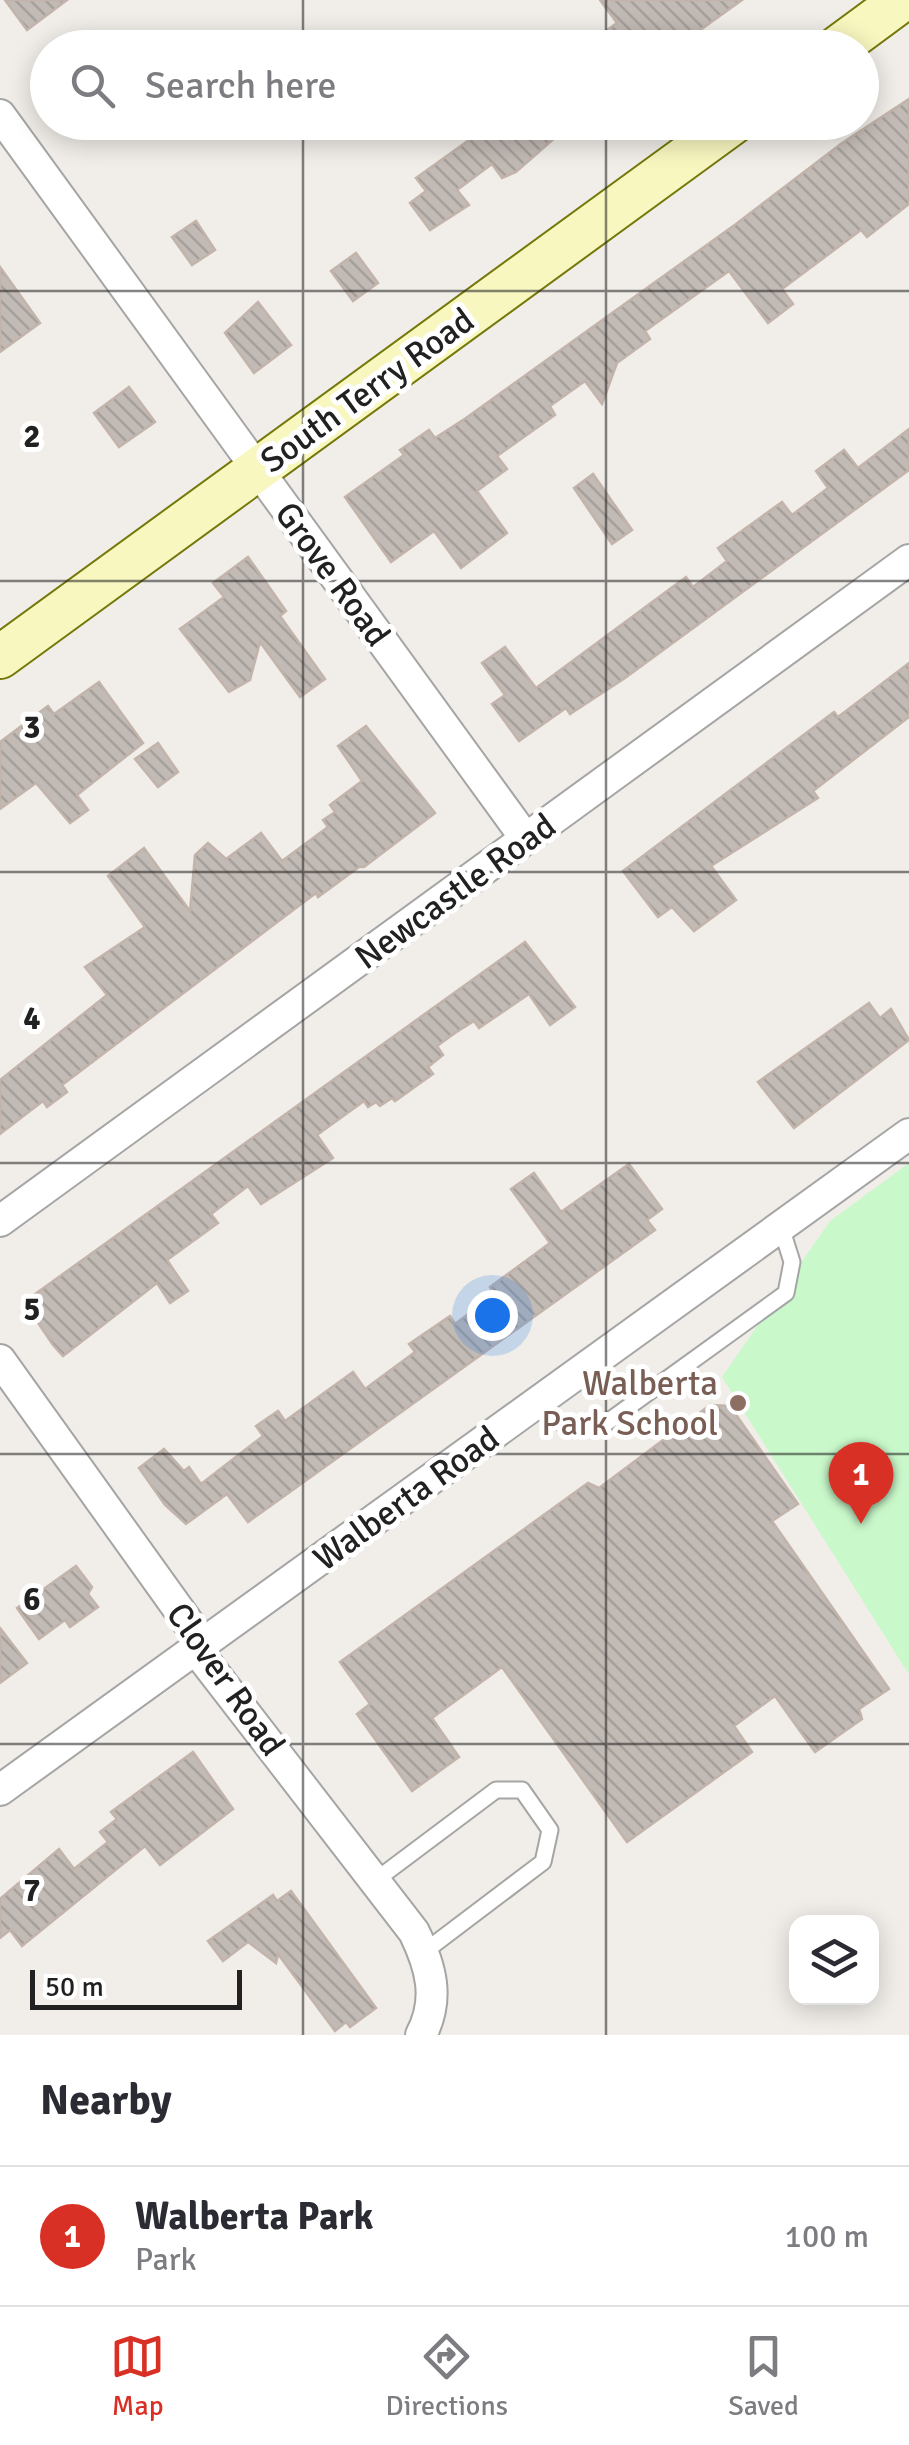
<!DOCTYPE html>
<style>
body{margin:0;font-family:Signika,sans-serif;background:#f2f2f3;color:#2b2b33}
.controls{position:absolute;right:30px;bottom:30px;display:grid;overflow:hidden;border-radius:20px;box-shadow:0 5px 25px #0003}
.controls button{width:90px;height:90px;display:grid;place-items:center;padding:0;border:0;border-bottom:2px solid #e1e1e2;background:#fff;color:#2b2b33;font:50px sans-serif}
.scale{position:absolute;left:30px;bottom:25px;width:212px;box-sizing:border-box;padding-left:10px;border:5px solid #212121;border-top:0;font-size:28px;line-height:35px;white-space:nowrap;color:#212121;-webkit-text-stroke:8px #fff;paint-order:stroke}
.you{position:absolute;left:492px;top:1315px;width:35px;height:35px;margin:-25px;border:8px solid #fff;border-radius:50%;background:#1a73e8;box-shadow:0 0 0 15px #1a73e833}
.badge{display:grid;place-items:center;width:65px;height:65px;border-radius:50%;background:#d93025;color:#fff;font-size:32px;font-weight:700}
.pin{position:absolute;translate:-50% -82px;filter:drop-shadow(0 2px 5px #0008)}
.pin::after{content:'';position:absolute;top:52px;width:35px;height:30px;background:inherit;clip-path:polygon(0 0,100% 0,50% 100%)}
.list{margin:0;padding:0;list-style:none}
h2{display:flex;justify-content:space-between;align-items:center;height:130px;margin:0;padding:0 40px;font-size:42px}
h2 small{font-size:32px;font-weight:400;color:#7c7c81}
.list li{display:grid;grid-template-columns:65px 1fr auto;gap:30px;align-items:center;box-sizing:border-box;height:140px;padding:0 40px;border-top:2px solid #e1e1e2}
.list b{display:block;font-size:38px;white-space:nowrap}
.list p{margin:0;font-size:32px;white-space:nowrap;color:#7c7c81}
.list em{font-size:32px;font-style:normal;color:#7c7c81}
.icon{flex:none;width:55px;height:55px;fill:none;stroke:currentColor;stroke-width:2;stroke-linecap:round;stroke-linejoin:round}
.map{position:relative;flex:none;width:909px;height:2035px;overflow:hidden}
.search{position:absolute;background:#fff;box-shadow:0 5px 25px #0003;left:30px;right:30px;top:30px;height:110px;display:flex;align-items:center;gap:25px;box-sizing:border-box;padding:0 35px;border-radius:55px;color:#7c7c81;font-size:38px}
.sheet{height:270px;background:#fff}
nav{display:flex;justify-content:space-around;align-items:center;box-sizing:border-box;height:140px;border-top:2px solid #e1e1e2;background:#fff;font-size:28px;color:#7c7c81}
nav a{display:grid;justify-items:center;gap:5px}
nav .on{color:#d93025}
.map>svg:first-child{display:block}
</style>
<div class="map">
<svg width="909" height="2035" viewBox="0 0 909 2035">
<defs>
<pattern id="building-back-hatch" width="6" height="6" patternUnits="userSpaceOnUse" patternTransform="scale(2.5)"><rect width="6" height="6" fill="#c2bab5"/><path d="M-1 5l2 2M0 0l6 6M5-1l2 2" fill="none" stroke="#a6a09b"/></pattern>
</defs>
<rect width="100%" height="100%" fill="#f1eee9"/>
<polygon fill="#c9f8ca" points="909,1163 909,1670 908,1673 722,1377 830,1221"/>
<g fill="url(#building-back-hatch)" stroke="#c3b4ab" stroke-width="2.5">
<polygon points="5,0 67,0 27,30"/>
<polygon points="600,0 742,0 675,48 620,48 607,30 617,23"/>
<polygon points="909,99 909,204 867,237 861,230 782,289 793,304 768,323 729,271 645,331 650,339 617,363 602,404 585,381 550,406 555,415 497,456 507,469 477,491 507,533 461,568 434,531 391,562 345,497 404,455 400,450 429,430 435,438 466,418 736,224 842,143"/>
<polygon points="467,122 573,122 516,172 502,178 492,164 457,190 469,205 430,230 410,203 426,191 416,178 476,135"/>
<polygon points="196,221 215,250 192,265 172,237"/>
<polygon points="356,253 378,283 353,301 331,271"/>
<polygon points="0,267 40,323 0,352"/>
<polygon points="258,302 291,345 254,373 225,333"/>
<polygon points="129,387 155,422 119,447 94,413"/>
<polygon points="909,429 909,470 625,678 570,714 566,708 519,741 492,704 505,695 482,663 505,647 536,688 686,577 693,587 727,561 718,548 782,502 792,515 828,488 816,471 844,450 858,468"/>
<polygon points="593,474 632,530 612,544 574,488"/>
<polygon points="248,557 286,611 280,616 325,679 300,697 260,642 250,680 229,692 180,629 224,597 213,583"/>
<polygon points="909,663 909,717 813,791 818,798 711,866 736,900 694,931 672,907 658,917 623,871 834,712 838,717"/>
<polygon points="99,682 143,743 77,795 88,810 70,823 36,783 0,809 0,742 48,706 54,714"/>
<polygon points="366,726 435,813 364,867 359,867 318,897 316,893 276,923 62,1085 67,1092 47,1107 43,1101 0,1134 0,1080 107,995 85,967 145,927 108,876 144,848 190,911 195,855 208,843 226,859 261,833 282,861 328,827 323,820 335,812 330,805 362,781 338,746"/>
<polygon points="158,743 178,772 158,787 135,759"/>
<polygon points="525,942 575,1007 550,1025 529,994 479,1028 474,1021 455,1033 437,1046 443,1055 428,1067 433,1074 395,1101 392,1098 380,1106 376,1102 368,1107 364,1101 317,1135 333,1158 261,1204 248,1186 211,1214 218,1223 167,1260 188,1291 170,1303 157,1283 63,1356 53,1345 24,1302"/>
<polygon points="869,1003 880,1018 891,1009 909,1040 794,1128 758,1082"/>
<polygon points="629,1164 662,1209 647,1220 655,1230 248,1522 227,1494 186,1524 165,1505 139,1468 164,1449 184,1471 189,1467 201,1484 263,1436 256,1426 278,1411 285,1421 353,1372 365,1389 415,1352 409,1344 450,1316 455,1324 495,1294 490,1287 550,1243 511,1189 534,1173 561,1212"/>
<polygon points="710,1405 730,1406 798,1504 772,1521 889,1689 859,1709 862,1719 815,1752 775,1696 734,1726 752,1752 627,1842 502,1667 432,1718 459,1757 412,1791 357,1714 370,1704 340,1662 588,1483 599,1488"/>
<polygon points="76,1566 92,1587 88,1594 98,1607 70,1627 65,1620 39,1639 17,1608"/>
<polygon points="0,1628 27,1663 0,1683"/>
<polygon points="193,1752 233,1809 160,1865 145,1846 22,1946 10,1930 0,1938 0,1899 59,1849 74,1869 108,1842 100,1832 117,1819 111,1812"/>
<polygon points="291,1891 376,2008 350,2027 346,2022 335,2031 278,1954 276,1963 248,1942 223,1961 208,1941 273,1895 277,1901"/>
</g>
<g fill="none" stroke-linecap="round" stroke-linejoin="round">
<defs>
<g id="lane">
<polyline points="533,1405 566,1426 602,1426 786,1293 792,1262 781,1227"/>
<polyline points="376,1880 496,1790 522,1790 550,1830 543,1862 424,1952"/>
</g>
<g id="street">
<polyline points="0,115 526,839"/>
<polyline points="0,1221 909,560"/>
<path d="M0,1360L202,1642L201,1656L414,1932C431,1967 440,1999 421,2035"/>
<polyline points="0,1790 909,1134"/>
</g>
<g id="secondary">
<polyline points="837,48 902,0"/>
<polyline points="0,657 734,122"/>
</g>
</defs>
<use href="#lane" stroke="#a5a5a5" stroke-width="19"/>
<use href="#street" stroke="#a5a5a5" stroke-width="34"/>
<use href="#secondary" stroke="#737809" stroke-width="46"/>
<use href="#lane" stroke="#fff" stroke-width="15"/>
<use href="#street" stroke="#fff" stroke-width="30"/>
<use href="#secondary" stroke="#f8f7c0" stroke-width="42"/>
</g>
<path fill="none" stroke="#212121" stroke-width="2.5" stroke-opacity="0.55" d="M303,0V48M606,0V48M303,122V2035M606,122V2035M0,291H909M0,581H909M0,872H909M0,1163H909M0,1454H909M0,1744H909"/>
<circle fill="#8d6e63" stroke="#fff" stroke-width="4" cx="738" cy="1403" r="10"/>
<g text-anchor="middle" stroke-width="10" stroke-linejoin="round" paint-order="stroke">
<g font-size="35" fill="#212121" stroke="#fff">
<text transform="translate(367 390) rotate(-36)" y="12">South Terry Road</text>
<text transform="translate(333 574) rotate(54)" y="12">Grove Road</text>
<text transform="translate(455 891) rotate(-36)" y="12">Newcastle Road</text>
<text transform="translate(406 1498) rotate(-36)" y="12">Walberta Road</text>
<text transform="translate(226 1679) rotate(55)" y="12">Clover Road</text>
</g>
<g font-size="35" fill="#785e54" stroke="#fff" text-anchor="end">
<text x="718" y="1395">Walberta<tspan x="718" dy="40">Park School</tspan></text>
</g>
</g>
<g font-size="32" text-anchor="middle" font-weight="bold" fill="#212121" stroke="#fff" stroke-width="10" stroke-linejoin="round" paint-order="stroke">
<text x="32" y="447">2</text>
<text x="32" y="738">3</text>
<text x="32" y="1029">4</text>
<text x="32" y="1320">5</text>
<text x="32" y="1610">6</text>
<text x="32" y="1901">7</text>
</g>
</svg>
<div class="controls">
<button><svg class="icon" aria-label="layers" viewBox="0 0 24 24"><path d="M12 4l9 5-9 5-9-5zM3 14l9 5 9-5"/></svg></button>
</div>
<div class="scale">50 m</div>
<div class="you"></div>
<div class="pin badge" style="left:861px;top:1524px">1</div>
<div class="search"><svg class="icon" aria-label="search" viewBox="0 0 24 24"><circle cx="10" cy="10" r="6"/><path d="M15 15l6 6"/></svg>Search here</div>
</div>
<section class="sheet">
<h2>Nearby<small></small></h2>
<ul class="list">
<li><span class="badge">1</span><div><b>Walberta Park</b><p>Park</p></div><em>100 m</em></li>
</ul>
</section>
<nav>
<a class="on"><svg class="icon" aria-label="map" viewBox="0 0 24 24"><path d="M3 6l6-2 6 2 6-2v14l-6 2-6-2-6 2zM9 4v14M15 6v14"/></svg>Map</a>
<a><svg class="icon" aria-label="directions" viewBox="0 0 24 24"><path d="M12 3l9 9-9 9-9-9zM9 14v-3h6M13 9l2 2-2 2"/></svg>Directions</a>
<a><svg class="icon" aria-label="saved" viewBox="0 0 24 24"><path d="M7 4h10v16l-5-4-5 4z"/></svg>Saved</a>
</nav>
